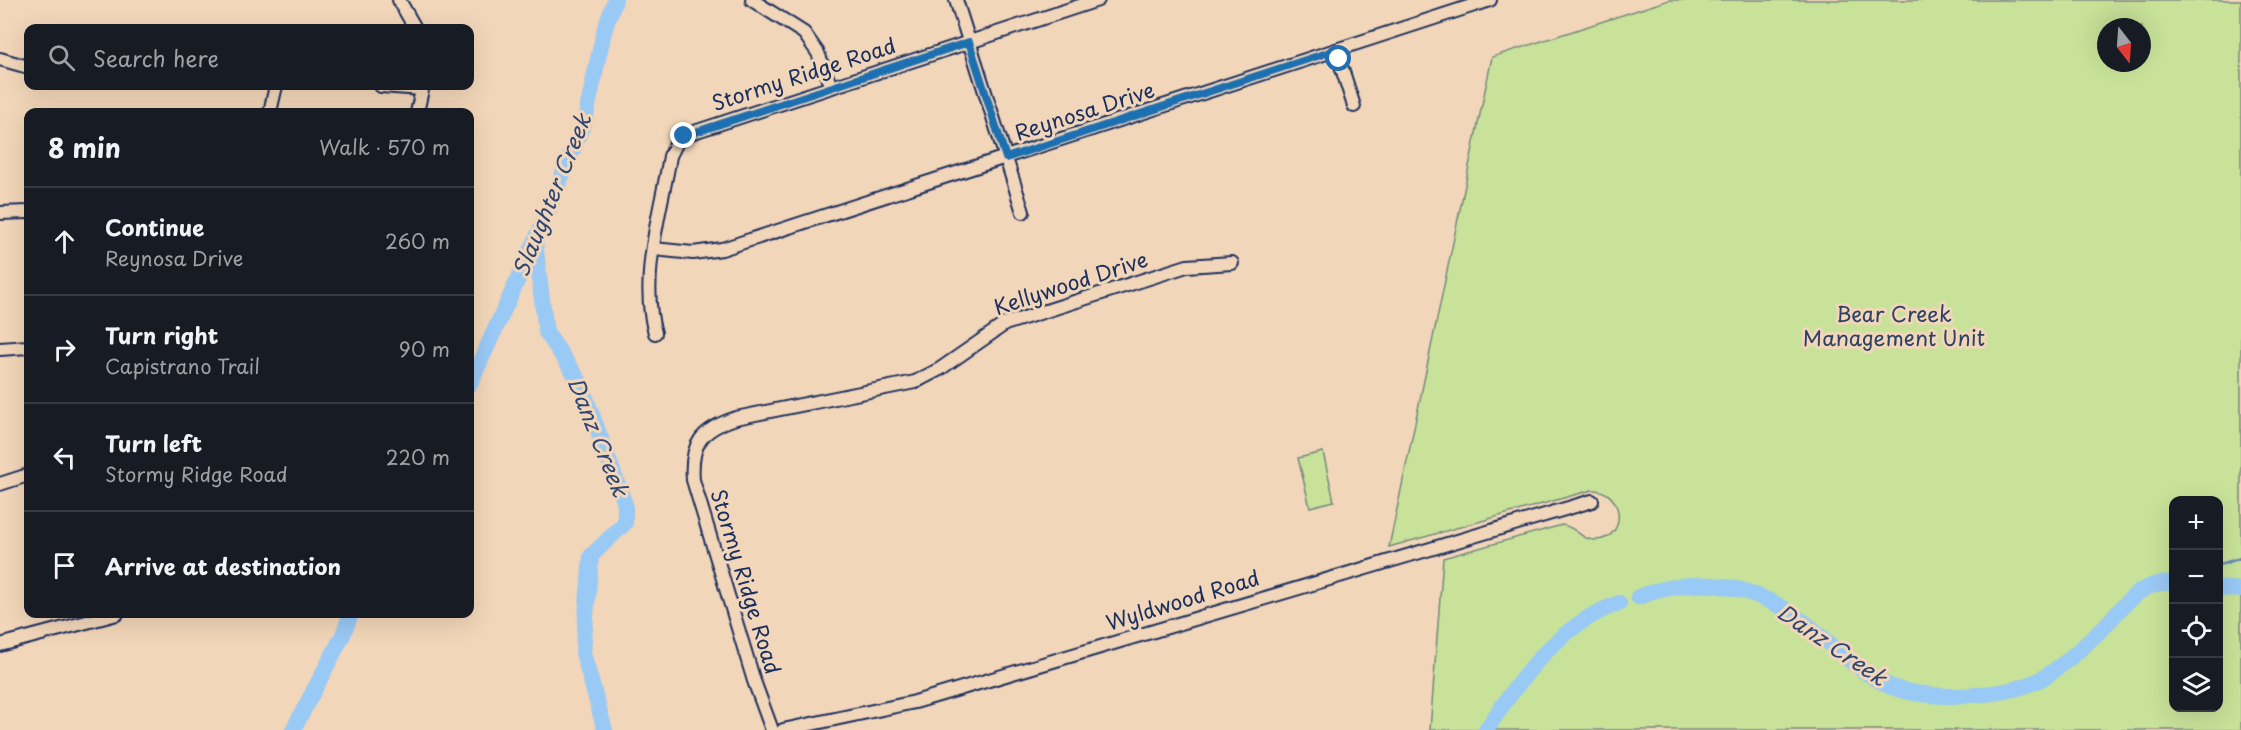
<!DOCTYPE html>
<meta charset="utf-8">
<style>
body{margin:0;font-family:"Playpen Sans",sans-serif;background:#20242c;color:#f1f3f6}
.controls{position:absolute;right:18px;bottom:18px;display:grid;overflow:hidden;border-radius:12px;box-shadow:0 6px 24px #0002}
.controls button{width:54px;height:54px;display:grid;place-items:center;padding:0;border:0;border-bottom:2px solid #363941;background:#171b24;color:#f1f3f6;font:30px sans-serif}
.compass{position:absolute;left:2097px;top:18px;width:54px;height:54px;border-radius:50%;background:#171b24;box-shadow:0 6px 24px #0002;rotate:163deg}
.stop{position:absolute;width:18px;height:18px;margin:-14px;border:4px solid #1f6fb2;border-radius:50%;background:#fff}
.stop.end{background:#1f6fb2;border-color:#fff;box-shadow:0 2px 6px #0008}
.list{margin:0;padding:0;list-style:none}
h2{display:flex;justify-content:space-between;align-items:center;height:78px;margin:0;padding:0 24px;font-size:26px}
h2 small{font-size:20px;font-weight:400;color:#9ea1a6}
.list li{display:grid;grid-template-columns:39px 1fr auto;gap:18px;align-items:center;box-sizing:border-box;height:108px;padding:0 24px;border-top:2px solid #363941}
.list b{display:block;font-size:22px;white-space:nowrap}
.list p{margin:0;font-size:20px;white-space:nowrap;color:#9ea1a6}
.list em{font-size:20px;font-style:normal;color:#9ea1a6}
.icon{flex:none;width:33px;height:33px;fill:none;stroke:currentColor;stroke-width:2;stroke-linecap:round;stroke-linejoin:round}
.map{position:relative;flex:none;width:2241px;height:730px;overflow:hidden}
.search{position:absolute;background:#171b24;box-shadow:0 6px 24px #0002;left:24px;top:24px;width:450px;height:66px;display:flex;align-items:center;gap:15px;box-sizing:border-box;padding:0 21px;border-radius:12px;color:#9ea1a6;font-size:22px}
.panel{position:absolute;background:#171b24;box-shadow:0 6px 24px #0002;left:24px;top:108px;width:450px;height:510px;border-radius:12px}
.map>svg:first-child{display:block}
</style>
<div class="map">
<svg width="2241" height="730" viewBox="0 0 2241 730">
<rect width="100%" height="100%" fill="#f2d6b9"/>
<filter id="ink" filterUnits="userSpaceOnUse"><feTurbulence type="fractalNoise" baseFrequency=".0167" numOctaves="2"/><feDisplacementMap in="SourceGraphic" scale="12" xChannelSelector="R" yChannelSelector="G"/><feConvolveMatrix kernelMatrix="1 2 1 2 8 2 1 2 1" color-interpolation-filters="sRGB"/></filter>
<g filter="url(#ink)">
<g fill="#c8e299" stroke="#72887c" stroke-width="1.5" fill-rule="evenodd">
<path d="M1669,0H2241V730H1430L1443,558L1562,525C1575,526 1581,540 1595,540C1628,540 1625,489 1592,490L1389,547L1492,57ZM2106,27H2142V63H2106ZM2174,500H2218V708H2174Z"/>
<polygon points="1323,452 1334,501 1310,507 1298,458"/>
</g>
<g fill="none" stroke-linecap="round" stroke-linejoin="round">
<g stroke="#678bb9" stroke-width="3">
<polyline points="2218,565 2241,558"/>
<polyline points="2163,582 2174,579"/>
</g>
<g stroke="#99c9f5" stroke-width="16">
<polyline points="535,242 546,332 580,382 625,504 625,523 591,556 583,653 605,730"/>
<polyline points="470,384 535,242 585,120 604,31 615,0"/>
<polyline points="2218,588 2241,590"/>
<path d="M1638,597C1699,574 1752,583 1805,623C1831,643 1855,669 1885,684C1905,694 1934,696 1956,696C1980,695 2010,693 2032,683C2055,674 2083,647 2101,630C2123,608 2138,580 2174,583"/>
<polyline points="293,730 342,637 351,614"/>
<path d="M1486,730C1521,677 1557,626 1619,603"/>
</g>
<defs>
<g id="minor">
<polyline points="399,0 415,28"/>
<polyline points="752,0 804,33 818,53 831,87"/>
<polyline points="956,0 1023,212"/>
<polyline points="1336,50 1354,106"/>
<polyline points="0,59 28,67"/>
<polyline points="381,86 422,89"/>
<polyline points="270,112 276,86"/>
<polyline points="417,112 423,86"/>
<polyline points="0,213 28,212"/>
<polyline points="654,249 693,253 722,249 1490,0"/>
<path d="M655,333C639,278 661,211 670,156L678,140L691,133L1098,0"/>
<polyline points="0,349 28,347"/>
<polyline points="0,484 28,475"/>
<polyline points="0,645 117,614"/>
<path d="M772,730L754,681L693,480C690,443 702,429 736,418L915,382L940,369L1005,324L1187,266L1232,263"/>
<polyline points="783,730 915,702 1592,501"/>
</g>
</defs>
<use href="#minor" stroke="#1b2f5e" stroke-width="16"/>
<use href="#minor" stroke="#f2d6b9" stroke-width="12"/>
</g>
</g>
<g fill="none" stroke-linecap="round" stroke-linejoin="round" filter="url(#ink)">
<polyline stroke="#1f6fb2" stroke-width="8" points="684,136 969,42 1006,158 1336,50 1339,59"/>
</g>
<g text-anchor="middle" stroke-width="6" stroke-linejoin="round" paint-order="stroke">
<g font-size="21" fill="#1b2f5e" stroke="#f2d6b9">
<text transform="translate(804 75) rotate(-18)" y="7">Stormy Ridge Road</text>
<text transform="translate(1085 112) rotate(-18)" y="7">Reynosa Drive</text>
<text transform="translate(1071 284) rotate(-18)" y="7">Kellywood Drive</text>
<text transform="translate(745 582) rotate(73)" y="7">Stormy Ridge Road</text>
<text transform="translate(1183 601) rotate(-17)" y="7">Wyldwood Road</text>
</g>
<g font-size="21" fill="#2c4164" stroke="#f2d6b9">
<text x="1894" y="322">Bear Creek<tspan x="1894" dy="24">Management Unit</tspan></text>
</g>
<g font-size="22" font-style="italic" fill="#2e4675" stroke="#f2d6b9">
<text transform="translate(552 195) rotate(-68)" y="8">Slaughter Creek</text>
<text transform="translate(598 437) rotate(68)" y="8">Danz Creek</text>
<text transform="translate(1832 645) rotate(34)" y="8">Danz Creek</text>
</g>
</g>
</svg>
<div class="controls">
<button>+</button>
<button>−</button>
<button><svg class="icon" aria-label="locate" viewBox="0 0 24 24"><circle cx="12" cy="12" r="6"/><path d="M12 2v4M12 18v4M2 12h4M18 12h4"/></svg></button>
<button><svg class="icon" aria-label="layers" viewBox="0 0 24 24"><path d="M12 4l9 5-9 5-9-5zM3 14l9 5 9-5"/></svg></button>
</div>
<svg class="compass" viewBox="-18 -18 36 36"><path d="M0-13l5 13h-10z" fill="#e53935"/><path d="M0 13l5-13h-10z" fill="#9ea1a6"/></svg>
<div class="stop" style="left:1339px;top:59px"></div>
<div class="stop end" style="left:684px;top:136px"></div>
<div class="search"><svg class="icon" aria-label="search" viewBox="0 0 24 24"><circle cx="10" cy="10" r="6"/><path d="M15 15l6 6"/></svg>Search here</div>
<section class="panel">
<h2>8 min<small>Walk · 570 m</small></h2>
<ul class="list">
<li><svg class="icon" aria-label="ahead" viewBox="0 0 24 24"><path d="M12 20V5M6 11l6-6 6 6"/></svg><div><b>Continue</b><p>Reynosa Drive</p></div><em>260 m</em></li>
<li><svg class="icon" aria-label="right" viewBox="0 0 24 24"><path d="M7 20v-9h11M14 6l5 5-5 5"/></svg><div><b>Turn right</b><p>Capistrano Trail</p></div><em>90 m</em></li>
<li><svg class="icon" aria-label="left" viewBox="0 0 24 24"><path d="M17 20v-9H6M10 6l-5 5 5 5"/></svg><div><b>Turn left</b><p>Stormy Ridge Road</p></div><em>220 m</em></li>
<li><svg class="icon" aria-label="arrive" viewBox="0 0 24 24"><path d="M6 21V4h12l-3 4 3 4H6"/></svg><div><b>Arrive at destination</b></div></li>
</ul>
</section>
</div>
